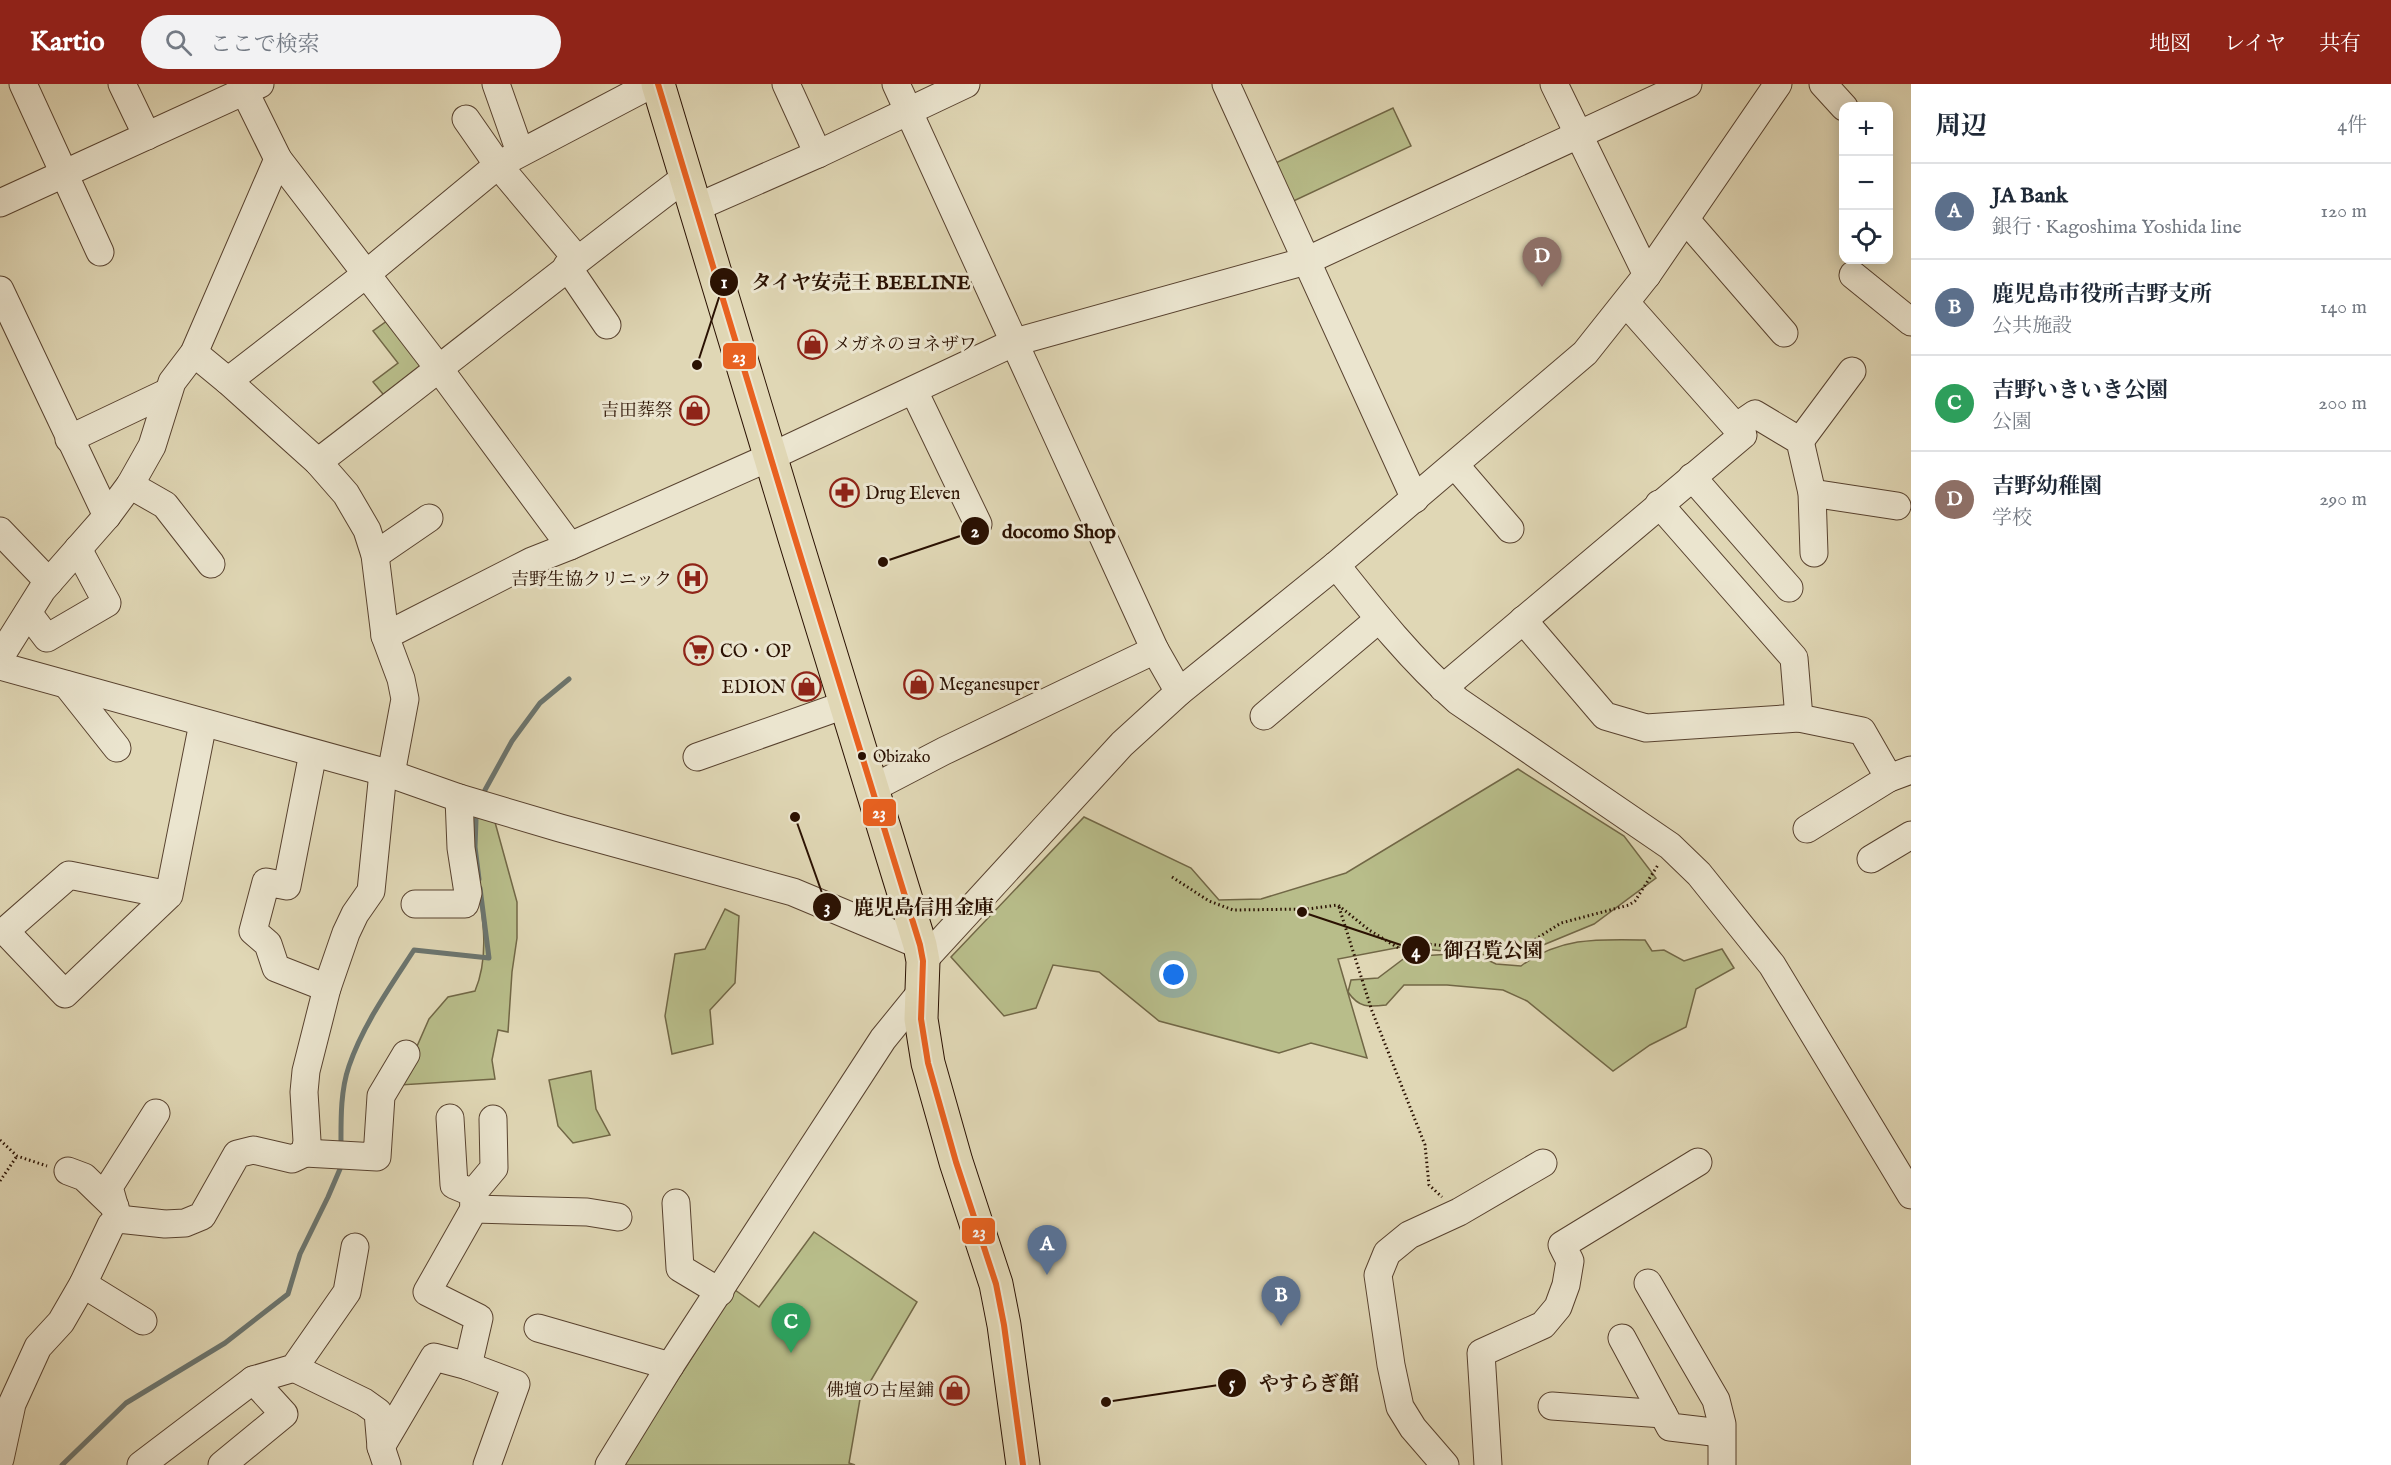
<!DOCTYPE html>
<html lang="ja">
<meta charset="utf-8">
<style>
body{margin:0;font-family:"IM FELL English","Noto Serif JP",serif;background:#f2f2f3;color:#1f2937}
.controls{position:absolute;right:18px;top:18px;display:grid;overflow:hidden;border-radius:12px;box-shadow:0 3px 15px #0003}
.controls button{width:54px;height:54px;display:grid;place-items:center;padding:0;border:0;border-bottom:2px solid #e0e1e3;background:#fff;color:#1f2937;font:30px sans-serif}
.you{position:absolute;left:1174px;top:891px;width:21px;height:21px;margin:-15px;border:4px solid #fff;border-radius:50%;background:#1a73e8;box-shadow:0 0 0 9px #1a73e833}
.badge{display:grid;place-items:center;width:39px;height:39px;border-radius:50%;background:#8f2418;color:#fff;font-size:20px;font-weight:700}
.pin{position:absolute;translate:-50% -50px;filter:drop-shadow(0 2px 3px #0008)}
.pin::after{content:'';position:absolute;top:32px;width:21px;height:18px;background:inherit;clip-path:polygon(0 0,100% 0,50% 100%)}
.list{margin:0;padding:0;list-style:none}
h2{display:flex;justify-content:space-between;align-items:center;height:78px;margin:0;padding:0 24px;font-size:26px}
h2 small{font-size:20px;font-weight:400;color:#747a83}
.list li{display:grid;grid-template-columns:39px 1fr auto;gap:18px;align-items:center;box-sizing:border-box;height:96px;padding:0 24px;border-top:2px solid #e0e1e3}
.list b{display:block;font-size:22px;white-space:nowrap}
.list p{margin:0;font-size:20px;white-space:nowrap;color:#747a83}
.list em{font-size:20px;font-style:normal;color:#747a83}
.icon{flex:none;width:33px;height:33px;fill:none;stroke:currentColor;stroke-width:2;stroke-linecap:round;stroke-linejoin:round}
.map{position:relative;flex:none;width:1911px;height:1381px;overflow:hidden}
header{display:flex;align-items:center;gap:36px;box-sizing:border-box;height:84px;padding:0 30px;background:#8f2418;color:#fff}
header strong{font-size:28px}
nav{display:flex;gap:33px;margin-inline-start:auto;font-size:21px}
.search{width:420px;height:54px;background:#f2f2f3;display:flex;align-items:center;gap:15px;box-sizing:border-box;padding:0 21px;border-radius:33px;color:#747a83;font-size:22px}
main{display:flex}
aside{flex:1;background:#fff}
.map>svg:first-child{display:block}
</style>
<header>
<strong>Kartio</strong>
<div class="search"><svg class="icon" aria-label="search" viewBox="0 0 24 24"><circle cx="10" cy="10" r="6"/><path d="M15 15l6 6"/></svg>ここで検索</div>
<nav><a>地図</a><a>レイヤ</a><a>共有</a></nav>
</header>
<main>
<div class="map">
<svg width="1911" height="1381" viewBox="0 0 1911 1381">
<rect width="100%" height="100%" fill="#e0d7b5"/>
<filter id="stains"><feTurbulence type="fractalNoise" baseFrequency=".00333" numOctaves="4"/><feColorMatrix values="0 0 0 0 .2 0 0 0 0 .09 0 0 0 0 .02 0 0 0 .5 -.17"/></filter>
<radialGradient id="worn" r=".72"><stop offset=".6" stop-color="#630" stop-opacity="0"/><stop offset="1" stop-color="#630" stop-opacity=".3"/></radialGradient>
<g fill="#b8bd8a" stroke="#716746" stroke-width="1.5">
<polygon points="1393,24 1411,62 1285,121 1267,83"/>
<polygon points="391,234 429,283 387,315 373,298 398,279 373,247"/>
<path d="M1518,685L1624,752L1656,794L1594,840L1514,873L1475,870L1496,880L1521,882C1560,853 1598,855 1645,856L1652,867L1664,866L1684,877L1722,865L1734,884L1696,905L1686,943L1650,961L1613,987L1527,917L1503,906L1447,901H1404L1386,921C1368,923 1359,924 1348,908L1351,896L1378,894L1406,873L1466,869L1401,863L1338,875L1367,974L1311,959L1279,969L1159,937L1099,888L1053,881L1036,924L1004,932L951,873L1084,733L1191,784L1219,816L1261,815L1346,789Z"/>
<path d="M472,728L493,731L517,818V854L512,888L508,948L498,946L492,976L495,995L400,1001L429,935L448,913L475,907C492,867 480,820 475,779C473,762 473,745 472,728Z"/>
<polygon points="725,825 739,832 735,899 710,926 713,960 672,970 665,932 675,870 705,865"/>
<polygon points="591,987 596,1025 610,1051 573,1059 558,1042 549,996"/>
<polygon points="814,1148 917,1218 860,1315 849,1379 855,1381 623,1381 735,1206 759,1223"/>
</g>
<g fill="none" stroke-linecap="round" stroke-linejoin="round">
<g stroke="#6b756f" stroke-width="5">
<polyline points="485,706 512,657 540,619 569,595"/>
<polyline points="476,736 475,763 479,795"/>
<path d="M341,1065C341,1038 340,1008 349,982C363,941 390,903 414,866L489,874L480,804"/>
<polyline points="62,1381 126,1319 225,1259 288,1210 300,1170 328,1113 340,1085 340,1080"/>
</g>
<defs>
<g id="minor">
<polyline points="23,0 100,168"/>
<polyline points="122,0 147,52"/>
<polyline points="241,0 278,75 440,286 570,462"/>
<polyline points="496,0 520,68"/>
<polyline points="786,0 818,70"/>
<polyline points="896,0 1155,566 1179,608"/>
<polyline points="1226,0 1415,415"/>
<polyline points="1554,0 1647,191"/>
<polyline points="1823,0 1844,23"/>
<polyline points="466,35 498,81 577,175"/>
<polyline points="0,119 260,0"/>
<polyline points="695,124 818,70 966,0"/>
<polyline points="1686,136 1784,249"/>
<polyline points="567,182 607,241"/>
<polyline points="1853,191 1911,238"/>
<polyline points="0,206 107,432"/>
<polyline points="228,297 365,191 498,81 652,0"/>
<polyline points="914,307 978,440"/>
<polyline points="1736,343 1755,330 1800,357 1812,409 1814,469"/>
<polyline points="69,355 168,308"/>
<polyline points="1800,357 1852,287"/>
<path d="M318,378C441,284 562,187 686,93"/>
<polyline points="1455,381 1510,445"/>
<polyline points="1692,393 1789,504"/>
<polyline points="130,401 165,421 211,480"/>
<polyline points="1812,409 1897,422"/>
<polyline points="1659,420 1794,574 1799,634"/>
<polyline points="0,447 49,498"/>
<polyline points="375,471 429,434"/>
<path d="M1336,481C1374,529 1412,577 1458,617L1670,762L1699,790L1772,881L1911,1111"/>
<polyline points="28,529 47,554 107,519 78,465"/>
<polyline points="1523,536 1605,632 1646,644 1799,634 1862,647 1889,694 1911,686"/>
<polyline points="385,552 532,477 570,462 770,373 1015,258 1306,177 1688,0"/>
<polyline points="0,573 42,506 107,432 130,401 152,362 172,298 194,269 278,75"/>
<polyline points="0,582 391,690 459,714 560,744 793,808 920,861"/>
<polyline points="67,601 117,664"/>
<polyline points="1443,604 1743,351 1626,219"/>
<polyline points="1264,632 1379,535"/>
<polyline points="313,669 287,802 266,798 253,847 268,860 276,884 327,904"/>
<polyline points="697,673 847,620"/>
<polyline points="873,704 944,667 1155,566"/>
<polyline points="1807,745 1889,694"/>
<polyline points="1871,775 1911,751"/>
<polyline points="169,811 69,791 5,847 65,910 169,811 203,639"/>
<polyline points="415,820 465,820 468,809 461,764 459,714"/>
<polyline points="923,877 1122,660 1179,608 1336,481 1585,269 1647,191 1778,0"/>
<polyline points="450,1034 454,1101 473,1109 474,1125"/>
<polyline points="305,1069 377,1073 381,1012 406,970"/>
<polyline points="68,1087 84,1093 115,1123"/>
<polyline points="473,1109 494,1084 493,1035"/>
<polyline points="676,1119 680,1184 720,1208"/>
<polyline points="118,1135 109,1103 156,1029"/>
<polyline points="1648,1199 1716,1316 1722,1340 1722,1381"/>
<polyline points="83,1200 143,1237"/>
<polyline points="538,1244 670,1282"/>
<polyline points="1622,1254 1670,1343 1721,1349"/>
<polyline points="468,1282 479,1234 427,1208 474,1125 587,1128 618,1133"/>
<polyline points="294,1284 364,1318 378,1328 381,1363 387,1381"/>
<polyline points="1552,1322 1663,1330"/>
<polyline points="381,1363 434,1273 468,1282 516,1300 487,1381"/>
<polyline points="0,1375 12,1320 38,1263 61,1238 83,1200 111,1141 118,1135 165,1140 185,1139 202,1132 237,1070 253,1066 292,1075 305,1069 307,1057 304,1008 306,987 327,904 346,849 355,830 371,807 382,698 391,690 405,615 401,595 385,552 375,471 367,446 346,410 318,378 228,297 194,269"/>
<polyline points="141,1381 253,1296 294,1284 347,1208 355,1163"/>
<polyline points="222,1381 284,1330 253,1296"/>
<polyline points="609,1381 670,1282 883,955 922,907"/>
<polyline points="1445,1381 1413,1344 1400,1323 1391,1281 1378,1191 1387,1169 1409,1151 1459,1128 1543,1079"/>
<polyline points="1488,1381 1481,1269 1543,1241 1558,1223 1566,1201 1570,1177 1562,1161 1698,1078"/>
</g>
<path id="major" d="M658,0C743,288 832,574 920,861L923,877L921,935L928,979L956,1078L996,1200L1004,1241L1023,1381"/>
</defs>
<use href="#minor" stroke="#58422f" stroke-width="29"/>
<use href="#major" stroke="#2a1102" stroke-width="35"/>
<g stroke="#2a1102" stroke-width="3" stroke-dasharray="1.5 3" stroke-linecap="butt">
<polyline points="1172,793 1209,817 1233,826 1307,825 1338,821 1369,846 1405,868 1426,860 1502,867 1520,865 1561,839 1629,821 1635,817 1658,781"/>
<polyline points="1339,823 1372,927 1425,1061 1429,1101 1442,1113"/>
<polyline points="0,1056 17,1072 47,1082"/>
<polyline points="0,1097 17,1072"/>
</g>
<use href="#minor" stroke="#ebe5cf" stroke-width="27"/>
<use href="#major" stroke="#e0d7b5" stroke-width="33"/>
<defs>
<path id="bus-1" d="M658,0C743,288 832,574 920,861L923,877L921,935L928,979L956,1078L996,1200L1004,1241L1023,1381"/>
</defs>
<use href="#bus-1" stroke="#ebe5cf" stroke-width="10"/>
<use href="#bus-1" stroke="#e86120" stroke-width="6"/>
</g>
<defs>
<symbol id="shop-ring" viewBox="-11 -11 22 22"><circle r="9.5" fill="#ebe5cf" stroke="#8f2418" stroke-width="1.5"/><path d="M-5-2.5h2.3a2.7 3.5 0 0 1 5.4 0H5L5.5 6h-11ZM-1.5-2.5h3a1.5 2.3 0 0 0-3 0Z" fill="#8f2418"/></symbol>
<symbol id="pharmacy-ring" viewBox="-11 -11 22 22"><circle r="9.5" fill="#ebe5cf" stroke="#8f2418" stroke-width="1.5"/><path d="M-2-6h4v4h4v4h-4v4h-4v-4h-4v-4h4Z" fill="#8f2418"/></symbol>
<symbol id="hospital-ring" viewBox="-11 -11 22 22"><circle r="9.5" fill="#ebe5cf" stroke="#8f2418" stroke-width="1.5"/><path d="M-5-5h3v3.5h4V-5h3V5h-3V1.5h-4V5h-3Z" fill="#8f2418"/></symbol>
<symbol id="supermarket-ring" viewBox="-11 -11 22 22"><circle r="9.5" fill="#ebe5cf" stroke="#8f2418" stroke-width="1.5"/><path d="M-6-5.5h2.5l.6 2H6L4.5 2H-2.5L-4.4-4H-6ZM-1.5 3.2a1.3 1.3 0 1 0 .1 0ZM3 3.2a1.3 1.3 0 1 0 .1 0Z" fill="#8f2418"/></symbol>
</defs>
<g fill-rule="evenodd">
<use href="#shop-ring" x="796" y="244" width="33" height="33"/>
<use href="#shop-ring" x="678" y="310" width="33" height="33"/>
<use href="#pharmacy-ring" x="828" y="392" width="33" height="33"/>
<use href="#hospital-ring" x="676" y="478" width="33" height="33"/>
<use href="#supermarket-ring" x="682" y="550" width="33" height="33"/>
<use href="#shop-ring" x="902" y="584" width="33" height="33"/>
<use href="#shop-ring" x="790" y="586" width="33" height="33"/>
<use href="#shop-ring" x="938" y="1290" width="33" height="33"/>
</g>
<circle fill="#2a1102" stroke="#ebe5cf" stroke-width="2" cx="862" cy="672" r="5"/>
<g text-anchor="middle" stroke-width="6" stroke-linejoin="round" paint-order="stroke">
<g font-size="16" fill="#2a1102" stroke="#ebe5cf" text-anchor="start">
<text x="873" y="678">Obizako</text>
</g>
<g font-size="18" fill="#2a1102" stroke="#ebe5cf" text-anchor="start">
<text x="833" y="266">メガネのヨネザワ</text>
<text x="673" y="332" text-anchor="end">吉田葬祭</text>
<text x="865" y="415">Drug Eleven</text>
<text x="672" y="501" text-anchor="end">吉野生協クリニック</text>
<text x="720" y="573">CO・OP</text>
<text x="939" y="606">Meganesuper</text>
<text x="786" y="609" text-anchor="end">EDION</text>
<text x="934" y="1312" text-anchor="end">佛壇の古屋鋪</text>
</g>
</g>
<path fill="none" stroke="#2a1102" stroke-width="2" d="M697 281L724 198M883 478L975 447M795 733L827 823M1302 828L1416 866M1106 1318L1232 1299"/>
<g fill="#2a1102" stroke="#ebe5cf" stroke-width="2">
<circle cx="697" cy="281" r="6"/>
<circle cx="883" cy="478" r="6"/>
<circle cx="795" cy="733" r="6"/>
<circle cx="1302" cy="828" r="6"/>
<circle cx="1106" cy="1318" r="6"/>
<circle cx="724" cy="198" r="15"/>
<circle cx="975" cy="447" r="15"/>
<circle cx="827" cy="823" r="15"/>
<circle cx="1416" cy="866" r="15"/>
<circle cx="1232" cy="1299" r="15"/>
</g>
<g font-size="18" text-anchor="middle" font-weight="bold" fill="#fff">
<text x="724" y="204">1</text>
<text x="975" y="453">2</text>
<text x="827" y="829">3</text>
<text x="1416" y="873">4</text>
<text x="1232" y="1305">5</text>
</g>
<g font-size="20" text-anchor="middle" font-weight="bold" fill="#2a1102" stroke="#ebe5cf" stroke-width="6" stroke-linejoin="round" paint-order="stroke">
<text x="861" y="205">タイヤ安売王 BEELINE</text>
<text x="1059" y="454">docomo Shop</text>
<text x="924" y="830">鹿児島信用金庫</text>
<text x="1493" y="873">御召覧公園</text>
<text x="1309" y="1306">やすらぎ館</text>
</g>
<g stroke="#ebe5cf" stroke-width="2">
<rect x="722" y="258" width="35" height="28" rx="6" fill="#e86120"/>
<rect x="862" y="714" width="35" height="29" rx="6" fill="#e86120"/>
<rect x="961" y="1133" width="35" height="28" rx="6" fill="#e86120"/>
</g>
<g font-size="16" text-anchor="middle" font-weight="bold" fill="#fff">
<text x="739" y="278">23</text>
<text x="879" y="734">23</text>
<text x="979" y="1153">23</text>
</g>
<rect width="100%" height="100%" filter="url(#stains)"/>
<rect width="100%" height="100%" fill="url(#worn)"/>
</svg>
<div class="controls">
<button>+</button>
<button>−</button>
<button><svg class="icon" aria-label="locate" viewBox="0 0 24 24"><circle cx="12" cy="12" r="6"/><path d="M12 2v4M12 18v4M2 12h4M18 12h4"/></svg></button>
</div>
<div class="you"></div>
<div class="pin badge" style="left:1047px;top:1191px;background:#5c6f8a">A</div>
<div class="pin badge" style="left:1281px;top:1242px;background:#5c6f8a">B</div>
<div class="pin badge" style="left:791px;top:1269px;background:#2e9e5b">C</div>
<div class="pin badge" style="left:1542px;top:203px;background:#8d6e63">D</div>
</div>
<aside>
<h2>周辺<small>4件</small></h2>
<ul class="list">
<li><span class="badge" style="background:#5c6f8a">A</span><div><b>JA Bank</b><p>銀行 · Kagoshima Yoshida line</p></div><em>120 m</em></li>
<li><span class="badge" style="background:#5c6f8a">B</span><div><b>鹿児島市役所吉野支所</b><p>公共施設</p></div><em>140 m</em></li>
<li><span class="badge" style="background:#2e9e5b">C</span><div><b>吉野いきいき公園</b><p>公園</p></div><em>200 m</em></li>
<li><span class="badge" style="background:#8d6e63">D</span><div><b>吉野幼稚園</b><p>学校</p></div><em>290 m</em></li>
</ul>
</aside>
</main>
